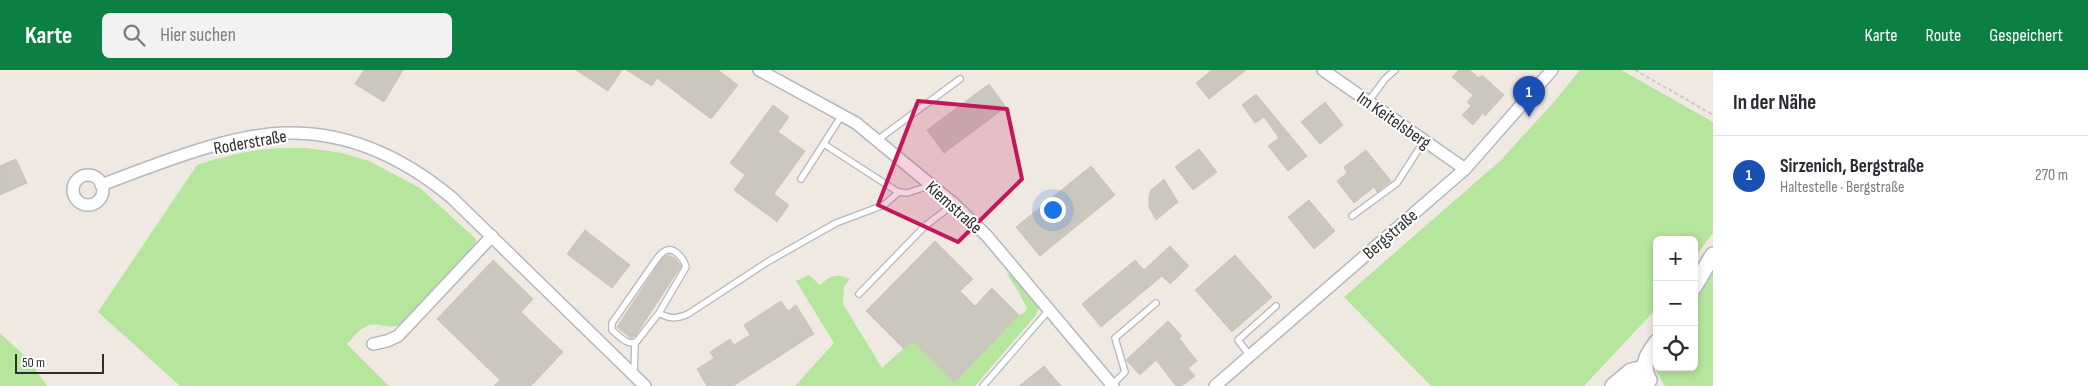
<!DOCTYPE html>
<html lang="de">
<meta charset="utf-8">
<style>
body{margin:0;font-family:"Sofia Sans Condensed",sans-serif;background:#f2f2f3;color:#2b2b33}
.controls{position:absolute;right:15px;bottom:15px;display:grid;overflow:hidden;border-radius:8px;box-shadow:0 2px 8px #0003}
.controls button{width:45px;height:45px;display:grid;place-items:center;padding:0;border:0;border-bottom:1px solid #e1e1e2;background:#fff;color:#2b2b33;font:25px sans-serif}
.scale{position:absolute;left:15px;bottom:12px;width:89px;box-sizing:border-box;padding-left:5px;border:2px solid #2e2e2e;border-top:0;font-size:14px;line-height:18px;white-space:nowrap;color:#2e2e2e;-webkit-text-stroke:4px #fff;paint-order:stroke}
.you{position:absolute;left:1052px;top:139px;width:18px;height:18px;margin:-12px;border:4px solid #fff;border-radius:50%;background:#1a73e8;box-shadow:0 0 0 8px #1a73e833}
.badge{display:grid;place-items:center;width:32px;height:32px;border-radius:50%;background:#0b8043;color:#fff;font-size:16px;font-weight:700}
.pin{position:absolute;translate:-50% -41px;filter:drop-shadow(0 1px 2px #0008)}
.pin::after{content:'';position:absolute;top:26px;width:18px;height:15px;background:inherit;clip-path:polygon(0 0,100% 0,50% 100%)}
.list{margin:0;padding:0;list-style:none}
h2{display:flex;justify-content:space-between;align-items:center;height:65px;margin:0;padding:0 20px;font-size:21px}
h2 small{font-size:16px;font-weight:400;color:#7c7c81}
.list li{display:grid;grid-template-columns:32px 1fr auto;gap:15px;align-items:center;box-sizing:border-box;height:80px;padding:0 20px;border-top:1px solid #e1e1e2}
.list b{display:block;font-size:19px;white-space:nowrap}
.list p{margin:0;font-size:16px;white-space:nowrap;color:#7c7c81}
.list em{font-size:16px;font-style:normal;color:#7c7c81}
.icon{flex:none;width:28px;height:28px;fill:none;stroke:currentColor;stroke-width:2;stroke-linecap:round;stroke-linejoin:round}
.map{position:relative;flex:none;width:1713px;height:316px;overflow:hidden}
header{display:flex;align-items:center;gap:30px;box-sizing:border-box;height:70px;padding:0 25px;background:#0b8043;color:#fff}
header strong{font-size:24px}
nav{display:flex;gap:28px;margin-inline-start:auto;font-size:18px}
.search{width:350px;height:45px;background:#f2f2f3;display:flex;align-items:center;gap:12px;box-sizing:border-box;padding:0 18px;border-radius:8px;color:#7c7c81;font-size:19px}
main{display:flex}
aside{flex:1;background:#fff}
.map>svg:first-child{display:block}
</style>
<header>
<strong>Karte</strong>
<div class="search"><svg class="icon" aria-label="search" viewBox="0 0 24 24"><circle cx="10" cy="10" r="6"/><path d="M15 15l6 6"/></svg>Hier suchen</div>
<nav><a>Karte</a><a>Route</a><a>Gespeichert</a></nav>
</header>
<main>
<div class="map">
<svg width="1713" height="316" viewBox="0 0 1713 316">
<rect width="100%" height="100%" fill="#efe9e1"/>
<g fill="#b6e59e">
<polygon points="1580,0 1621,0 1713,52 1713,163 1694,188 1694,170 1657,170 1657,238 1584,316 1431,316 1344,227 1500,91 1553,33"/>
<path d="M279,78H307L342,83L369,91L420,118L476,169L475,176L401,254C389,261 376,250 365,257C358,260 352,269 347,274L389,316H180L98,242L197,95C224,86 251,80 279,78Z"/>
<polygon points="1713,201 1713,316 1665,316 1656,301 1657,292 1657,297 1694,297 1694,231"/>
<path d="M1008,203L1013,205L1039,238L1035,246L975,316H795L834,273L796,211L809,205L820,215C830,205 838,203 850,209L844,216L843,234L882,298L912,271L953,311L1019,245L1024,243L1027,238L1018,221L1007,204Z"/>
<polygon points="0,263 28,289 47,316 0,316"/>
</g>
<g fill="#cbc7bf" stroke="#cbc5ba">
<polygon points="364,0 403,0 384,32 355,14"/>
<polygon points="576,0 622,0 608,21"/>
<polygon points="626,0 718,0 738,15 711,49 657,8 652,16"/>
<polygon points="1212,0 1246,0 1209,29 1196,13"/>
<polygon points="1459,0 1469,0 1479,8 1482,5 1504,25 1485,46 1483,43 1473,55 1462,45 1471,36 1467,32 1473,25 1452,7"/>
<polygon points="989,14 1006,37 944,83 927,60"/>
<polygon points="1256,24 1307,86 1288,101 1268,76 1279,68 1264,47 1255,53 1242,35"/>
<polygon points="1325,32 1343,55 1320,74 1301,52"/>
<polygon points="773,35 789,47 778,62 805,81 774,124 789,135 777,152 734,120 745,105 730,93"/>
<polygon points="1199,79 1217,102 1193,120 1175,97"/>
<polygon points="1366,80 1391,111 1377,122 1374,117 1354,133 1337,111 1347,103 1344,97"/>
<polygon points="16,89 27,113 0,125 0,96"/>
<polygon points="1091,96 1115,125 1040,186 1016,157"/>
<polygon points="1164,109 1178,132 1156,150 1149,137 1149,126 1151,120"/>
<polygon points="1309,130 1335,161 1314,179 1288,147"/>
<polygon points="585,160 630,195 612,218 567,184"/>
<polygon points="935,171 973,209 960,221 975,236 992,218 1019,245 954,312 912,271 904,279 866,241"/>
<polygon points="1170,176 1189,196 1170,214 1162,206 1101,257 1082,234 1135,190 1144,200"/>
<polygon points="667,185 675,188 681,196 636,265 631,268 617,257 662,189"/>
<polygon points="1235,185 1272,227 1232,262 1195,220"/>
<polygon points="493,190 533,229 521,242 563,282 531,316 494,316 500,310 437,249"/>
<polygon points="781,231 788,241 796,235 814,264 733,316 707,316 697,299 714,288 710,282 730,269 734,275 750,265 744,255"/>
<polygon points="1168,251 1182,266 1179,268 1197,291 1188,298 1195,306 1182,316 1176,316 1156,290 1140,305 1126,290"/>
<polygon points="1044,296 1061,316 1019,316"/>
</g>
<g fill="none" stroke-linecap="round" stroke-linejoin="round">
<defs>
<g id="service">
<polyline points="1368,32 1385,9 1395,0"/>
<polyline points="876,71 960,9"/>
<polyline points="824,74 898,122 907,123 932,115"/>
<polyline points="801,109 842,45"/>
<polyline points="1352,146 1397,113 1424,71"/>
<polyline points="859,224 925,156 954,134"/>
<path d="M659,243L686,197C684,189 674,176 665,181C661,183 658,187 656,190L612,253V260C619,266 628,277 637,271L659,243C669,249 677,249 688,244L769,191L836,153L884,135L899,122"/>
<polyline points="1250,286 1238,270 1276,236"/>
<polyline points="634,304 635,273"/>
<polyline points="1112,315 1125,302 1115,268 1156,233"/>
<polyline points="983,316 1049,240"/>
</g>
<g id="minor">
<polyline points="759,0 856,53 954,134 987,166 1113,316"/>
<polyline points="1323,0 1465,99"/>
<circle cx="88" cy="120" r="15"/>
<path d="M101,115C155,95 227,65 284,63C347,61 404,88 451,127L645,316"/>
<polyline points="373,274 387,271 398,266 492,166"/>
<polyline points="1215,316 1465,99 1552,0"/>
</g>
<g id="tertiary">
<polyline points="1694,217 1713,185"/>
<polyline points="1613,316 1631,301 1644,298"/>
<path d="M1630,316L1649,310C1640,295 1648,284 1657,272"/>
</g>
</defs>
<use href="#service" stroke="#b4b7c1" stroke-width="8"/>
<use href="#minor" stroke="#b4b7c1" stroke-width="14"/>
<use href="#tertiary" stroke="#b4b7c1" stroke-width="18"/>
<polyline stroke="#c9c9c9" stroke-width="2" stroke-dasharray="4 2.5" stroke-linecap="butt" points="1635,0 1713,45"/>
<use href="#service" stroke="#fff" stroke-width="5.5"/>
<use href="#minor" stroke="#fff" stroke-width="11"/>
<use href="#tertiary" stroke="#fff" stroke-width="15"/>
</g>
<path fill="#c2185b" fill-opacity="0.2" stroke="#c2185b" stroke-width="4" stroke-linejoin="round" d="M918,31L1007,39L1022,109L958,172L878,135Z"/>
<g text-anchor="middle" stroke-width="4" stroke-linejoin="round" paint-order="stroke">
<g font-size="18" fill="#2e2e2e" stroke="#fff">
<text transform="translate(1394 50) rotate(35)" y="6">Im Keitelsberg</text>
<text transform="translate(250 72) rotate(-10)" y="6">Roderstraße</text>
<text transform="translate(954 137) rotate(42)" y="6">Kiemstraße</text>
<text transform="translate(1390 164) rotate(-41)" y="6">Bergstraße</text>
</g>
</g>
</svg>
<div class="controls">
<button>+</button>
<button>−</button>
<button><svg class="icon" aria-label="locate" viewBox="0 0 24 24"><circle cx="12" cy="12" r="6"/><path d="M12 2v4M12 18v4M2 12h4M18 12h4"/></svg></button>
</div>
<div class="scale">50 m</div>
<div class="you"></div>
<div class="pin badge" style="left:1529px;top:47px;background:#1a4fb4">1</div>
</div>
<aside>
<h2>In der Nähe<small></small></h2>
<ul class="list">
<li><span class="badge" style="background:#1a4fb4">1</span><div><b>Sirzenich, Bergstraße</b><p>Haltestelle · Bergstraße</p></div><em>270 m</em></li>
</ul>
</aside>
</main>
